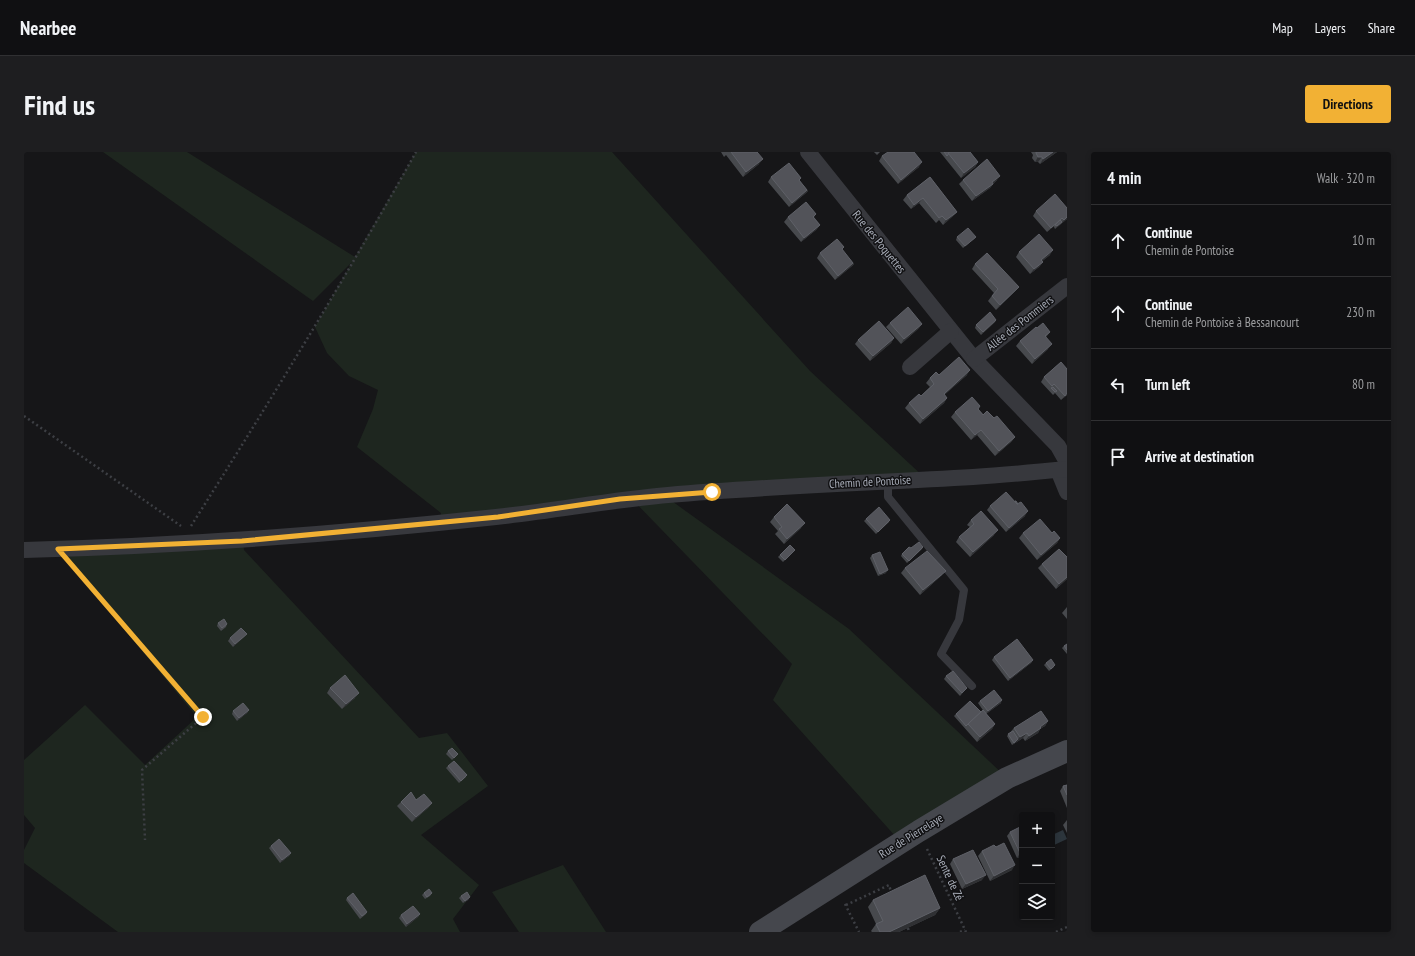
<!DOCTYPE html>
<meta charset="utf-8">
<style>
body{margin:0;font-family:"PT Sans Narrow",sans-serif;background:#1e1e20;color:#f1f3f6}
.controls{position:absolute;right:12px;bottom:12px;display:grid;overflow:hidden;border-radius:4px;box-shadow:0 2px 6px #0003}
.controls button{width:36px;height:36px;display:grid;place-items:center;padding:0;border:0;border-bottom:1px solid #303032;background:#101012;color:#f1f3f6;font:20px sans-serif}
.stop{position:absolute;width:12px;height:12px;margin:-9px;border:3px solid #f2b134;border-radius:50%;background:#fff}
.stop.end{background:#f2b134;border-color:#fff;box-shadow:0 1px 4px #0008}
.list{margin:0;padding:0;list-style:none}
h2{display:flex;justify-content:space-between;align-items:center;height:52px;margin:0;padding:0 16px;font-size:17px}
h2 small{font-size:13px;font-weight:400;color:#9c9d9f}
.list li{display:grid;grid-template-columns:26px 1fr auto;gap:12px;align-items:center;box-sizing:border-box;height:72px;padding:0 16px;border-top:1px solid #303032}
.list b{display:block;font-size:15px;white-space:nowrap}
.list p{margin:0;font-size:13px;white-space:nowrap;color:#9c9d9f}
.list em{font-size:13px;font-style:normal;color:#9c9d9f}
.icon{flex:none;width:22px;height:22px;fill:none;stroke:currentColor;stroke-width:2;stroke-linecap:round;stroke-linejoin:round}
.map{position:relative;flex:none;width:1043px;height:780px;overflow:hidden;border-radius:4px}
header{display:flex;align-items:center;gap:24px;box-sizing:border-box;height:56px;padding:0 20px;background:#101012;border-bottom:1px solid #303032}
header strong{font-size:19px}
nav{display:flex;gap:22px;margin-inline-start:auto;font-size:14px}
.intro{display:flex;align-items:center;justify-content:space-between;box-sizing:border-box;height:96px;padding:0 24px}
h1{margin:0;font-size:28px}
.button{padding:10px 18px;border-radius:4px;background:#f2b134;color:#111;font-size:14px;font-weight:700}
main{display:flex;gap:24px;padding:0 24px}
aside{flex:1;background:#101012;border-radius:4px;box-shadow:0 2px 6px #0003}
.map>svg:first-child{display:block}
</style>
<header>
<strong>Nearbee</strong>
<nav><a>Map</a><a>Layers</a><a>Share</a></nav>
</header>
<div class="intro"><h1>Find us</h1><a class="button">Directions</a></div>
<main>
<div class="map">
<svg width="1043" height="780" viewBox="0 0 1043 780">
<rect width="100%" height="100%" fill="#161618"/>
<g fill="#1e261f">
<polygon points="79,0 163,0 331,105 392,0 588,0 786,219 902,327 634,339 825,477 983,626 881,695 749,548 768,512 604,343 416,366 417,361 333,295 349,257 354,238 325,224 303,201 291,175 328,110 289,149"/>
<polygon points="218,382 220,398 395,586 423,581 464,634 397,683 455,733 429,767 436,780 94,780 0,711 0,698 11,676 0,663 0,608 61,553 121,613 173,565 44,410 42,391"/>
<polygon points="539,713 582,780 495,780 468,740"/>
</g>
<polygon fill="#2c353c" points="1039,678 1043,687 1028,694 1028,683"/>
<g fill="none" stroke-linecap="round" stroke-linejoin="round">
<g stroke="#3d3f44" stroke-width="2.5" stroke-dasharray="2 3" stroke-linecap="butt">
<polyline points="0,264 157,374"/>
<path d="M167,374C245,251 321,127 392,0"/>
<polyline points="48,413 179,565 118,618 121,688"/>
<polyline points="903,697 942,780"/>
<polyline points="821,752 835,780"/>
<polyline points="822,753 865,733 868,743"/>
<polyline points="884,776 885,780"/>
<polyline points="936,780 941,778"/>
<polyline points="1032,780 1043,775"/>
</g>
<polyline stroke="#37383d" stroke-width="8" points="864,329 864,345 940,438 935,468 917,502 948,534"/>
<g stroke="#37383d" stroke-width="16">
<polyline points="784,0 950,207 1034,294 1043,310"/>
<polyline points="950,207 1043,134"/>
<polyline points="886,215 927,179"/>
<polyline points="1034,318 1043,340"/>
<path d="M0,398C158,394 315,382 472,365C530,359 586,348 644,343C745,334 847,331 949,325C980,323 1012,320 1043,317"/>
</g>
<polyline stroke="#45474d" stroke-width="22" points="736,780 895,679 983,626 1043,599"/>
</g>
<g fill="#47494d">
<polygon points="697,0 733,0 735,12 719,25 702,3 700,5"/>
<polygon points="850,0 856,0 853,3"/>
<polygon points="916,0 946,0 954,10 951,15 937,26"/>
<polygon points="1007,0 1033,0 1016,12 1014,10 1011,10 1008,6 1009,3"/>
<polygon points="858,4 895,15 874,32 855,9"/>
<polygon points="747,25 777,26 775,28 784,39 782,41 765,55 744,30"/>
<polygon points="906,25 933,60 929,64 919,73 915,68 912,71 895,51 887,57 879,48 883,43"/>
<polygon points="939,28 973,28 969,32 966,36 948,49 935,32"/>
<polygon points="1012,59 1043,67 1031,77 1030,75 1030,74 1023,80 1009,64"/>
<polygon points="792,62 790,65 796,73 792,78 777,90 760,70 764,65"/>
<polygon points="933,85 952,85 950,87 939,96 932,88"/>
<polygon points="818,98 830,112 828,114 811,128 793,106 796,101"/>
<polygon points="995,100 1026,103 1018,109 1019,110 1015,115 1006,122 992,105"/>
<polygon points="951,112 995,135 972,158 964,149 970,141 948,117"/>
<polygon points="972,168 971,170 957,183 951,176 952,173"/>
<polygon points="866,171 898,172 894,177 877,192 862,175"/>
<polygon points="1013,176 1026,180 1022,185 1024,197 1008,212 992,194 996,189"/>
<polygon points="870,186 867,191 846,209 831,192 834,188"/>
<polygon points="1037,210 1043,243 1037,248 1031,241 1029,243 1017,230 1020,225"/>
<polygon points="915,223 943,223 920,243 923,246 920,251 896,272 881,256 885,251 897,244 906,235 902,231 906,226"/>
<polygon points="954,257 960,263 970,266 991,285 987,290 971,304 953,283 947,288 927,265 931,260"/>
<polygon points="991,349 994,352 1001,364 982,380 963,358 966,354"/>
<polygon points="750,365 777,376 760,392 751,382 754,379 746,370"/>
<polygon points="842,367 865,370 852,382 840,369"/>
<polygon points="947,368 970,383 946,405 932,390 935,385 946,375 943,373"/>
<polygon points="999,381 1028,381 1036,386 1033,391 1013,408 995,386"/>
<polygon points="899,395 898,397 883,411 877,404 878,402 887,396"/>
<polygon points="771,398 759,410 754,405 756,403"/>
<polygon points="848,403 862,421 854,424 846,406"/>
<polygon points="1043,405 1043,427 1032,437 1014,416 1018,412"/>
<polygon points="881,416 918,423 896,443 877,421"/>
<polygon points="1043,455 1043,467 1038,461"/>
<polygon points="194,471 203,472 202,475 197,479 193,474"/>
<polygon points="221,484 209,495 204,489 206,486"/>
<polygon points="1043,492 1043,502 1038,496 1040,494"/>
<polygon points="970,505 1009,508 1007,511 984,529 968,508"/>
<polygon points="1022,511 1030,515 1025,519 1020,513"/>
<polygon points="922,524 941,538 936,544 920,527"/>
<polygon points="306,536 331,546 318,557 303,541"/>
<polygon points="956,549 977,551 962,562 971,572 968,577 953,590 930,564 932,562 957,560 961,561 954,551"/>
<polygon points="225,558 223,561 213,569 208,562 209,559"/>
<polygon points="1024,569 1021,574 1016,577 1014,581 1001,589 999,586 988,593 983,584 990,576"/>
<polygon points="424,599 432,604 428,608 422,602"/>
<polygon points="424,614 442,625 435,631 422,616"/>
<polygon points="1043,633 1043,656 1036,639 1039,634"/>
<polygon points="392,648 408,651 404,656 388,670 373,654 377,650"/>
<polygon points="1043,668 1043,681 1039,673"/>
<polygon points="986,680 998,704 993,706 983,684"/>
<polygon points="247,694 267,701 265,704 256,711 245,696"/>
<polygon points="972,695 988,718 966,729 954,704 958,699"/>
<polygon points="929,707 958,728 938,737 926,712"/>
<polygon points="400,741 408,741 406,744 401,747 398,743"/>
<polygon points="437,744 446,745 444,748 439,751 435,746"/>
<polygon points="323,746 343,760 342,762 336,767 322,748"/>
<polygon points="849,748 916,756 911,763 875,780 848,780 847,779 852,772 844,755"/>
<polygon points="396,762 394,765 382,775 375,766 377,763"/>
</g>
<g fill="#2f3033">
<polygon points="1029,0 1033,0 1016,12 1019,7"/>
<polygon points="1014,5 1018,5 1014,10 1011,10"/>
<polygon points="739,7 735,12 719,25 722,20"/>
<polygon points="898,10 895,15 874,32 877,28"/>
<polygon points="954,10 951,15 937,26 940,21"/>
<polygon points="976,24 973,28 969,32 966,36 948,49 952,44"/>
<polygon points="783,38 784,39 782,41 765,55 768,51"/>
<polygon points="899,46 895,51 887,57 890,53"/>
<polygon points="933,60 929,64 919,73 922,68"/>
<polygon points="1043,65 1043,67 1031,77 1033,74 1038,70"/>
<polygon points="796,73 792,78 777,90 780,86"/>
<polygon points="1029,98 1026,103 1014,113 1017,108"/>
<polygon points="1019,110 1015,115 1006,122 1010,117"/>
<polygon points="829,111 830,112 828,114 811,128 814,124"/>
<polygon points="995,135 972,158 976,153"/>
<polygon points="972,168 971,170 957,183 959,180"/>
<polygon points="898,172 894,177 877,192 880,187"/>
<polygon points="870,186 867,191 846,209 849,204"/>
<polygon points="1028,192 1024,197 1008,212 1011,207"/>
<polygon points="946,218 943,223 916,247 920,242"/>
<polygon points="1043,241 1043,243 1037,248 1041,244"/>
<polygon points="923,246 920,251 896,272 899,267"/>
<polygon points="957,278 953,283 947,288 951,283"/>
<polygon points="991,285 987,290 971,304 975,299"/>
<polygon points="1004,359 1001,364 982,380 985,376"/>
<polygon points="866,368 865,370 852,382"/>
<polygon points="781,371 777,376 760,392 763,387"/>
<polygon points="974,378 970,383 946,405 949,400"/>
<polygon points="1036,386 1033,391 1013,408 1017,403"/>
<polygon points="899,395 898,397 883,411"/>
<polygon points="864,418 862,421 854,424 856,422"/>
<polygon points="922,419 918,423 896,443 899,438"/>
<polygon points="1043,425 1043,427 1032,437 1035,432"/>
<polygon points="223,482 221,484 209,495 211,492"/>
<polygon points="1009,508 1007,511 984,529 986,526"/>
<polygon points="335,541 331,546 318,557 322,552"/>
<polygon points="978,548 977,551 962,562 964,559"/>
<polygon points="225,558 223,561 213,569 215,566"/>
<polygon points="1024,569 1021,574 1016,577 1014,581 1001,589 1005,584"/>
<polygon points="971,572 968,577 953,590 956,585"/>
<polygon points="1003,581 999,586 988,593 996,585"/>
<polygon points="408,651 404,656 388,670 392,665"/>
<polygon points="998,700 998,704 993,706 996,701"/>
<polygon points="267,701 265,704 256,711 258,708"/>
<polygon points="991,713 988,718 966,729 970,724"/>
<polygon points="962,723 958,728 938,737 942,732"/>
<polygon points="446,745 444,748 439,751 441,749"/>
<polygon points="916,756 911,763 875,780 865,780"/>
<polygon points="396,762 394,765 382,775 383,772"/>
</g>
<g fill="#525359" stroke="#5f6168">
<polygon points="707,0 733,0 739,7 722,20"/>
<polygon points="864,0 890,0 898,10 877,28 858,4"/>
<polygon points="920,0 926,0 923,4"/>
<polygon points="926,0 946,0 954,10 940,21 924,1"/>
<polygon points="1012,0 1029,0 1019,7 1018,5 1014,5 1012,1"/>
<polygon points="963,7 976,24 968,30 969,32 952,44 939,28"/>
<polygon points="765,11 777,26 775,28 783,38 768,51 747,25"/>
<polygon points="906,25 933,60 922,68 918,64 915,66 899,46 890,53 883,43"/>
<polygon points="1031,42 1043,56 1043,65 1040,68 1038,66 1027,76 1012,59"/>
<polygon points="782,50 792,62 789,65 796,73 780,86 764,65"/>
<polygon points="1036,68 1038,70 1033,74 1031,73"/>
<polygon points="944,76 952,85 941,94 933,85"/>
<polygon points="1015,82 1029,98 1017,108 1019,110 1010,117 995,100"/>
<polygon points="813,87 820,95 818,97 829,111 814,124 796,101"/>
<polygon points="963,101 995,135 976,153 968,144 974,137 951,112"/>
<polygon points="884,155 898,172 880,187 866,171"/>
<polygon points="966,160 972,168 959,180 952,173"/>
<polygon points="855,169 870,186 849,204 834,188"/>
<polygon points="1019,171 1026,180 1021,184 1028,192 1011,207 996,189 1012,175 1013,176"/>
<polygon points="935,205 946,218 920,242 923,246 899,267 885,251 895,242 897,244 910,232 906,226 912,220 915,223"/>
<polygon points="1037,210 1043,217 1043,241 1041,244 1030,232 1028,234 1020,225"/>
<polygon points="1029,235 1033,239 1031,240 1027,236"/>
<polygon points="948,245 956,254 954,257 959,263 963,259 970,266 973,264 991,285 975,299 957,278 951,283 931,260"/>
<polygon points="982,340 993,352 997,350 1004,359 985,376 966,354"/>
<polygon points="991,349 992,349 994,352 993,352"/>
<polygon points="763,352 781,371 763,387 755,377 758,375 750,365"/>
<polygon points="855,355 866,368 854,380 842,367"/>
<polygon points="957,359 974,378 949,400 935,385 950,372 947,368"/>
<polygon points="1016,367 1028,381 1030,379 1036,386 1017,403 999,381"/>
<polygon points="895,390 899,395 885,409 878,402 885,395 887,396"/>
<polygon points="766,393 771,398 761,408 756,403"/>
<polygon points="1035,397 1043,405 1043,425 1035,432 1018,412"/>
<polygon points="903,399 922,419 899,438 881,416"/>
<polygon points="856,400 864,418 856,422 848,403"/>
<polygon points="200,467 203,472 198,476 194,471"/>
<polygon points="217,476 223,482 211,492 206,486"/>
<polygon points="993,487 1009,508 986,526 970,505"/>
<polygon points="1043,492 1043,498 1040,494"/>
<polygon points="1027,507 1031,513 1027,517 1022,511"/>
<polygon points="929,519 943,536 938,541 922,524"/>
<polygon points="321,523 335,541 322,552 306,536"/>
<polygon points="970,538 978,548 964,559 956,549"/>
<polygon points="946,549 957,560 944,572 942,574 932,562"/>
<polygon points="219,551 225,558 215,566 209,559"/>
<polygon points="959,558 971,572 956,585 944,572"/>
<polygon points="1017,559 1024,569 1016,575 1017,576 1005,584 1003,581 996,585 990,576"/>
<polygon points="989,579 994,587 990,591 984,582"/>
<polygon points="428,596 434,602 430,606 424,599"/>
<polygon points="430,609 443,623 437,629 424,614"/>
<polygon points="1043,633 1043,643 1039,634"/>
<polygon points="387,640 392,648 400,642 408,651 392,665 377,650"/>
<polygon points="998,674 998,700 996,701 986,680"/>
<polygon points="255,687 267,701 258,708 247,694"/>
<polygon points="980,691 991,713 970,724 958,699 970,693 972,695"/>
<polygon points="949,698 962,723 942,732 929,707"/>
<polygon points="901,723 916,756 865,780 856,780 852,772 859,769 849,748"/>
<polygon points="405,737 408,741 403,745 400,741"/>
<polygon points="443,740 446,745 441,749 437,744"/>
<polygon points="329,741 343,760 338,764 323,746"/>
<polygon points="389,754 396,762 383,772 377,763"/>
</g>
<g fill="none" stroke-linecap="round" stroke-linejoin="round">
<polyline stroke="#f2b134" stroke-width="5" points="179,565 34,397 218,389 474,365 596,347 688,340"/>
</g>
<g text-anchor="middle" stroke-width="3" stroke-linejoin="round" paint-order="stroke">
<g font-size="12" fill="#a8adb8" stroke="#111113">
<text transform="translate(855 90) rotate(51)" y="4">Rue des Poquettes</text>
<text transform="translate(996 171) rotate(-38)" y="4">Allée des Pommiers</text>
<text transform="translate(846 330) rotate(-3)" y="4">Chemin de Pontoise</text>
<text transform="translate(887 684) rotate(-32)" y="4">Rue de Pierrelaye</text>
<text transform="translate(926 726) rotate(65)" y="4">Sente de Zé</text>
</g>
</g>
</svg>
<div class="controls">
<button>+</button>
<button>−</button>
<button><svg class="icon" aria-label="layers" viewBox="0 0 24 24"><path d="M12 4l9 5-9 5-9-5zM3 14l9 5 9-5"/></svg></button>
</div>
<div class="stop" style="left:688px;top:340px"></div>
<div class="stop end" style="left:179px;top:565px"></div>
</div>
<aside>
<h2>4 min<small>Walk · 320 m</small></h2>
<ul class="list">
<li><svg class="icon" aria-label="ahead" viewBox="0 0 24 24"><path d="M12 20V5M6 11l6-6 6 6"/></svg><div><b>Continue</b><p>Chemin de Pontoise</p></div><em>10 m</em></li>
<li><svg class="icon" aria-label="ahead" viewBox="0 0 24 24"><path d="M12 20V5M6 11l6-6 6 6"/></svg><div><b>Continue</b><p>Chemin de Pontoise à Bessancourt</p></div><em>230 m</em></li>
<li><svg class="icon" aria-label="left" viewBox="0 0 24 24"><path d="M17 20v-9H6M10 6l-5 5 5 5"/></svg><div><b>Turn left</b></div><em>80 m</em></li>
<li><svg class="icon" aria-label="arrive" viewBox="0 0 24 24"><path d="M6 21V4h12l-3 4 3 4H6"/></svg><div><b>Arrive at destination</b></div></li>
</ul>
</aside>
</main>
